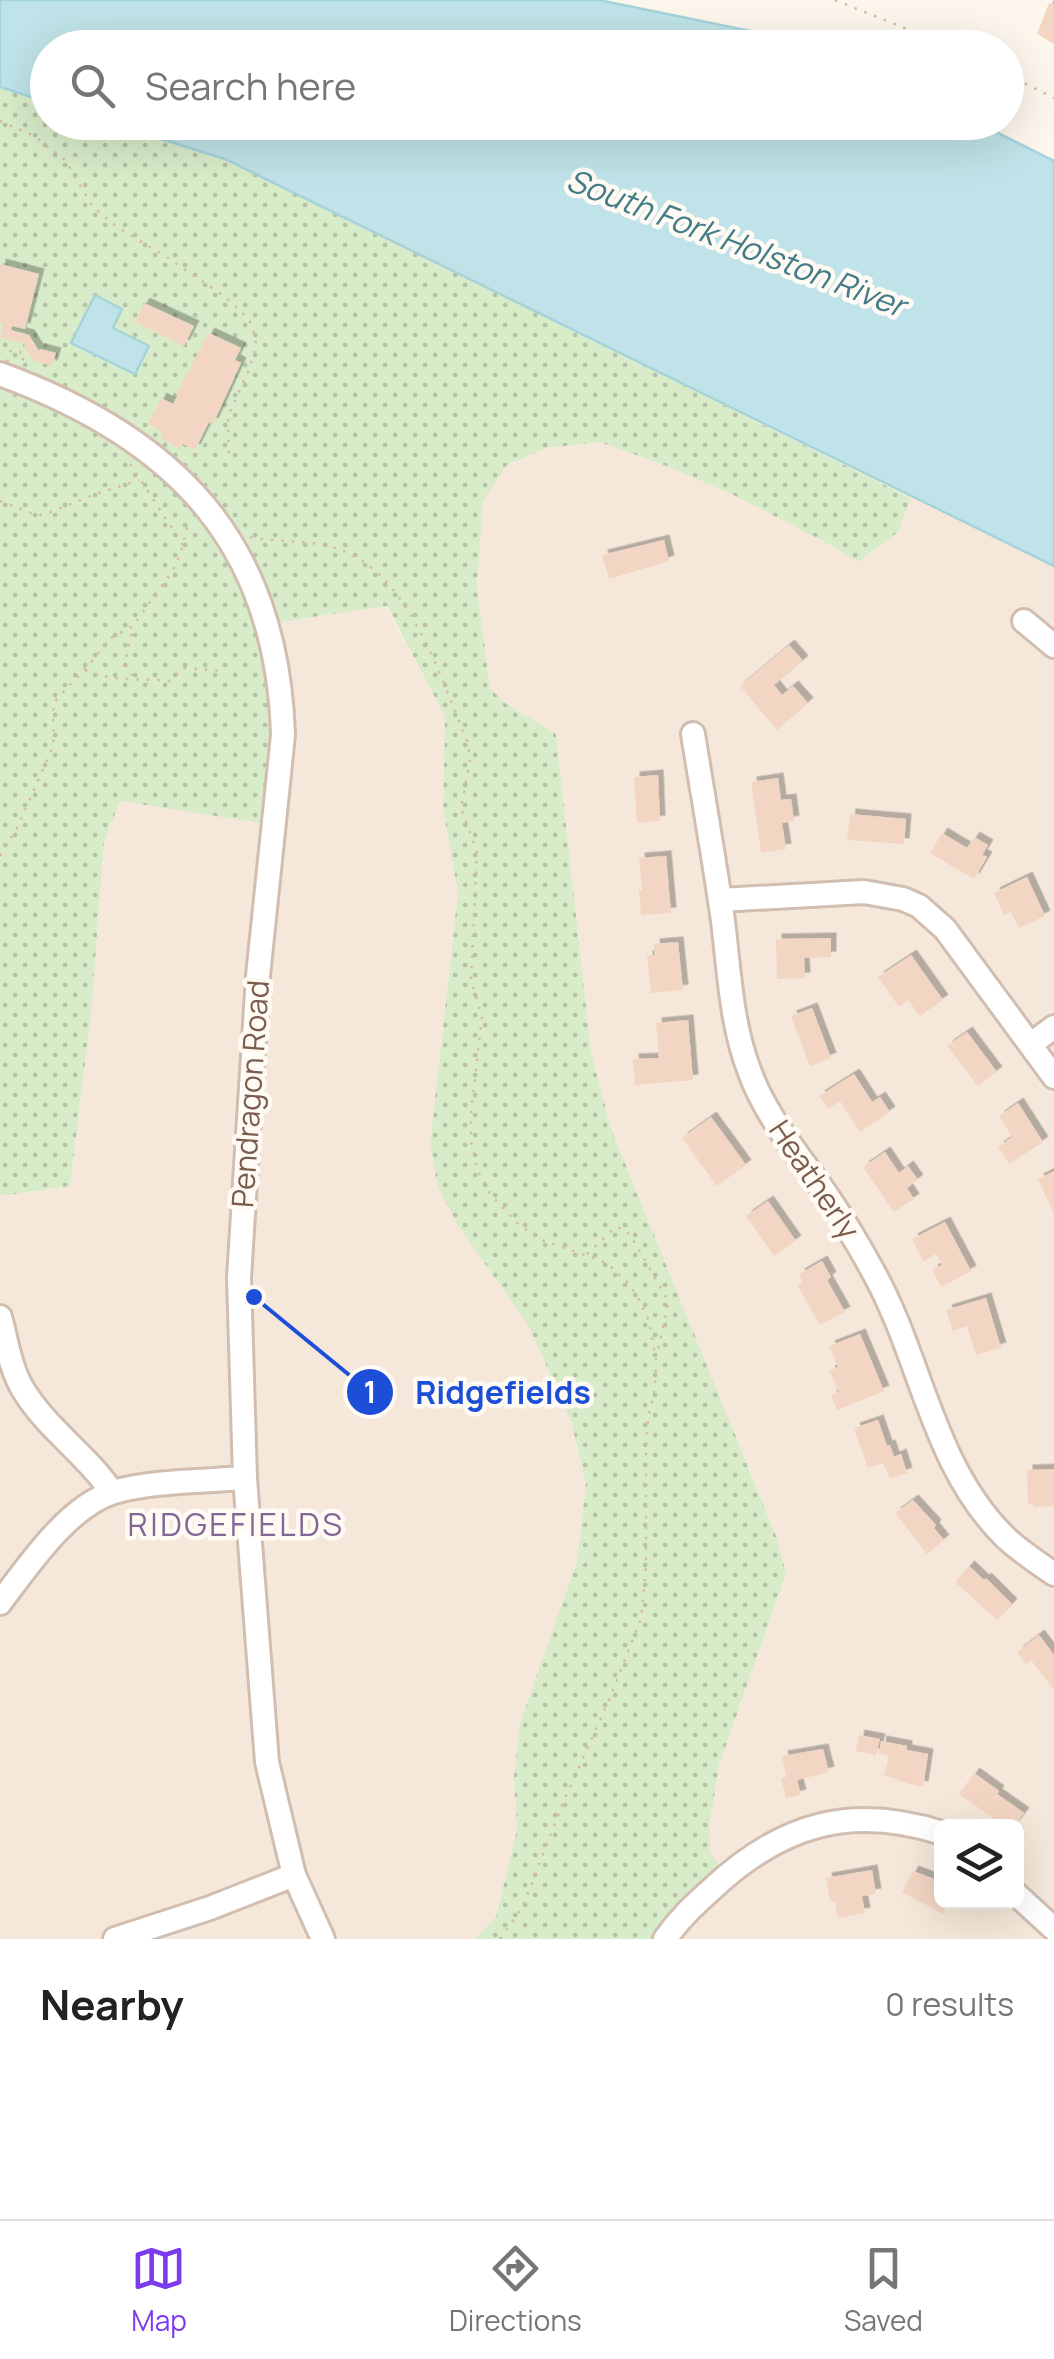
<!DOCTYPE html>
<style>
body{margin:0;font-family:Manrope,sans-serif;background:#f6f6f6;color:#222}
.controls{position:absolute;right:30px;bottom:30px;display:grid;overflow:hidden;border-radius:15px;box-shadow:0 10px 40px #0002}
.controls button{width:90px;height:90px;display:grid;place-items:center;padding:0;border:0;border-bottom:2px solid #e0e0e0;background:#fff;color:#222;font:50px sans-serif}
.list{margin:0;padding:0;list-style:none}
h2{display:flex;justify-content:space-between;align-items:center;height:130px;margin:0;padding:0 40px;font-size:42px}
h2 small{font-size:32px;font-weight:400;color:#767676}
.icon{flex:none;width:55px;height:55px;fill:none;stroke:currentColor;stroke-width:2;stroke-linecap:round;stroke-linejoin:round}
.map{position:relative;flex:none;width:1054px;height:1939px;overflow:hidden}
.search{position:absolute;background:#fff;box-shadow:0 10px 40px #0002;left:30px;right:30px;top:30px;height:110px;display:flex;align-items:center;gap:25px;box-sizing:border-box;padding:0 35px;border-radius:55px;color:#767676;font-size:38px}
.sheet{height:280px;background:#fff}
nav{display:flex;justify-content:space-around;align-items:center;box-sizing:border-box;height:140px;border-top:2px solid #e0e0e0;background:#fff;font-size:28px;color:#767676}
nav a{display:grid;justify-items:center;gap:5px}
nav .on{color:#7c3aed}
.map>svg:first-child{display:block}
</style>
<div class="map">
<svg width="1054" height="1939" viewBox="0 0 1054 1939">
<defs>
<pattern id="green-dots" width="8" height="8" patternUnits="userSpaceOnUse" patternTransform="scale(2.5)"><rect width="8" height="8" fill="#d8ecc9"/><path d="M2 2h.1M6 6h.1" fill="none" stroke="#b4c2a5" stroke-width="1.8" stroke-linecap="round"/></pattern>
<filter id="shadow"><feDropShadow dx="5.5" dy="-5.5" stdDeviation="0" flood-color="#0004"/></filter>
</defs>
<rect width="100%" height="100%" fill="#fdf6ec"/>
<g fill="#f5e8da" fill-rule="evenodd">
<path d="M600,442L669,467L733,495L824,541L859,562L898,532L911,498L1054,566V1939H677L710,1852V1822L719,1766L774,1608L776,1536L610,1126L591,1052L556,734L505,703L490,688L477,588L483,501L507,465L546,448ZM942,1826H1016V1902H942Z"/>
<polygon points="386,606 445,717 443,809 458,892 430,1144 438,1188 458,1225 529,1327 571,1421 586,1483 577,1561 555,1626 514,1777 517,1830 496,1918 475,1939 0,1939 0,1196 70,1186 91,1015 104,842 120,800 286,826 294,726 280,622"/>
</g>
<polygon fill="url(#green-dots)" points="0,87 47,102 48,122 110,123 225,159 911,498 898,532 859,562 823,541 733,495 669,467 600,442 547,448 507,465 483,501 477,588 490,688 505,703 556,734 591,1052 610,1126 776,1536 786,1573 719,1766 710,1822 710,1852 733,1884 689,1920 677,1939 475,1939 496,1917 517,1830 514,1777 520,1723 577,1561 586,1483 571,1421 529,1327 458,1225 438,1188 430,1144 458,892 443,809 445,717 387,606 280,622 294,726 292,793 286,827 120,801 104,842 91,1015 70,1186 0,1196"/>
<g fill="#bfe3e8" stroke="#a5d3da" stroke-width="2.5">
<polygon points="0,0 599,0 755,32 797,47 48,48 47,102 0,87"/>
<polygon points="110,123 978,123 1054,161 1054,566 225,159"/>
<polygon points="95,295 122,309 113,328 149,346 135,374 71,343"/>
</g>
<g fill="#f3d5c3" filter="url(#shadow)">
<polygon points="1049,3 1054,5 1054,44 1037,34"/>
<polygon points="0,264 39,274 25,329 12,326 11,330 29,335 39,351 40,349 56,353 52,366 32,360 23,343 0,338 3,324 0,323"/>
<polygon points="144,303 194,326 184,346 135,322"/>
<polygon points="209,333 241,348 235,360 241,363 213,424 209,422 195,450 183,444 181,449 160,438 163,432 148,424 161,398 173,404 178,395 176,394"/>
<polygon points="664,540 669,561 609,579 602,555"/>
<polygon points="789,645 803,661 774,685 782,695 793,686 808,703 777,730 740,686"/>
<polygon points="658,775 660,821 637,823 634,777"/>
<polygon points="778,778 781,800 791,799 794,821 782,823 786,849 761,853 751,782"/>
<polygon points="850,814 906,819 904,844 847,840"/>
<polygon points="942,833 967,848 974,837 988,845 982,855 987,857 974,879 930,853"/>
<polygon points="666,856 671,913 641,915 639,890 642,890 639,858"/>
<polygon points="1027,877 1045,916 1019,928 1011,912 1004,915 994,893"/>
<polygon points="831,938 831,957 804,958 805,978 777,979 776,939"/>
<polygon points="678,942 683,990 651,993 647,956 655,955 654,944"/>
<polygon points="911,955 943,1000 920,1016 908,1000 899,1007 878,977"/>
<polygon points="812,1008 831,1058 810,1066 791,1016"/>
<polygon points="688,1020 693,1080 635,1085 633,1059 659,1058 656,1023"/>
<polygon points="967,1032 997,1072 978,1086 947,1046"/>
<polygon points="854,1074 872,1102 880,1097 890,1112 860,1132 840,1101 828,1109 819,1096"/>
<polygon points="1018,1103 1043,1142 1009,1164 998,1147 1012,1137 999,1116"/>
<polygon points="711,1117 746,1165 717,1186 682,1138"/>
<polygon points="885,1152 899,1173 908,1166 918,1180 907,1188 914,1199 894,1212 863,1167"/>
<polygon points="1054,1171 1054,1214 1038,1179"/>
<polygon points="768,1201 796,1241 774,1256 746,1216"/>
<polygon points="945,1222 971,1271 941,1287 932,1270 942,1265 936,1254 923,1261 912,1239"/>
<polygon points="822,1261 831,1277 827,1280 845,1312 820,1325 797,1285 803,1282 799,1274"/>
<polygon points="986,1298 1001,1348 976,1355 967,1326 953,1331 946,1310"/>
<polygon points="860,1334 884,1391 837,1410 831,1395 839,1392 829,1371 838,1367 829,1346"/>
<polygon points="878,1420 887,1446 890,1445 894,1457 901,1454 907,1473 890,1479 883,1463 868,1468 854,1428"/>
<polygon points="1054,1469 1054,1506 1033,1507 1033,1504 1028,1504 1027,1470"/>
<polygon points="913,1500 936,1525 934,1528 944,1540 927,1554 895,1513"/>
<polygon points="969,1566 984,1580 986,1578 1012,1604 997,1620 955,1582"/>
<polygon points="1039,1635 1054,1655 1054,1690 1031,1660 1026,1664 1017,1652"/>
<polygon points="859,1735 880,1739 876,1755 856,1751"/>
<polygon points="881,1741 907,1746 907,1750 928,1754 923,1787 897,1781 897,1779 884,1776 889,1756 879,1754"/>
<polygon points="823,1749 829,1772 797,1780 801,1795 786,1798 781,1778 786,1777 782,1756"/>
<polygon points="974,1773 999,1791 997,1794 1024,1813 1014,1826 1004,1826 959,1794"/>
<polygon points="872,1870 876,1894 862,1896 865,1913 838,1918 835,1901 830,1901 826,1878"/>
<polygon points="913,1871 942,1882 942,1902 950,1902 943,1914 902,1892"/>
</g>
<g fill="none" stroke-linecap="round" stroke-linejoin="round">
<defs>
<g id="minor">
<path d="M0,374C175,438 277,542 283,735L258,976L239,1278L245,1478L267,1762L294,1875L323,1939"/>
<polyline points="1024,621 1054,646"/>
<path d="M693,734C703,796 714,858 723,921C729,969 731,1023 749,1070C766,1118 800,1156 828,1197C845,1222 861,1249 875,1275C922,1361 933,1467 1006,1538C1020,1551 1038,1563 1054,1574"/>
<polyline points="720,900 864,892 903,899 919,906 945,929 1054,1077"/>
<polyline points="1031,1044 1054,1027"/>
<path d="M0,1317C7,1342 10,1369 24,1391C48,1430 87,1455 112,1492"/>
<path d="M0,1603C28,1566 68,1506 114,1492C150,1481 207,1481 245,1478"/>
<polyline points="1016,1894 1054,1929"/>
<polyline points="115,1939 210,1908 294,1875"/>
<path d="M665,1939C680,1918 694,1905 713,1888C782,1824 851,1804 942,1833"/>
</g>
</defs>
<use href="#minor" stroke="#d1beb0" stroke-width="28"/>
<g stroke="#d9b8a5" stroke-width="2.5" stroke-dasharray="2.5 8" stroke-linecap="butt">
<polyline points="835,0 954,48"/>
<polyline points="1006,74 1054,98"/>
<polyline points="0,121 34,136 65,160 93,207 117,227 165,256 224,296 249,319 255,335 256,348 249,370 228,416 229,459"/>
<circle cx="15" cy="358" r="8"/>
<polyline points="130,464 183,545"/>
<polyline points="0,501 36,515 46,514 93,495 139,480"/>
<path d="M250,537C276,542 303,540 328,546C409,565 439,676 468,743L470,760L461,808L477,852L471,980L482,1017L471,1113V1141L478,1171L490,1194L517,1223L541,1240L600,1260L611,1267L628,1283L637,1296L649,1321L656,1360"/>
<path d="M85,670C112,682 140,678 169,681L184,668L224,671"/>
<polyline points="132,676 125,662 133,627"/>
<path d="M0,856L18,826L51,751C57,735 50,718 55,701L93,660L109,639L133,626L173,570L181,552L189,521"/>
<polyline points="587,1254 616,1227 626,1230 632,1238 665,1295 668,1304 657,1355"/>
<polyline points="500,1939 523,1906 562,1805 609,1700 641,1619 646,1566 646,1447 648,1419 655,1388 656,1363"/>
</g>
<use href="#minor" stroke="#fff" stroke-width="22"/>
</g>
<g text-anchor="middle" stroke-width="9" stroke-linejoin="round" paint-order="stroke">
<g font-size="30" fill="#7a5c4d" stroke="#fffaf3">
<text transform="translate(251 1094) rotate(-86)" y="10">Pendragon Road</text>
<text transform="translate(814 1180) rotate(56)" y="10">Heatherly</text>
</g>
<g font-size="32" font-style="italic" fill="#437c86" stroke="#fffaf3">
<text transform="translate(736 243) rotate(21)" y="11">South Fork Holston River</text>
</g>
<g font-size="32" letter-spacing="2.5" fill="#846695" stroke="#fffaf3">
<text x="236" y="1536">RIDGEFIELDS</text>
</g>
</g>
<path fill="none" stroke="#1d4ed8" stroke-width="4" d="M254 1297L370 1392"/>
<g fill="#1d4ed8" stroke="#fffaf3" stroke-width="4">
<circle cx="254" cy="1297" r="10"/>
<circle cx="370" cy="1392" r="25"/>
</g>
<g font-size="30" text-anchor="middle" font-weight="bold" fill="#fff">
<text x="370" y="1403">1</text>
</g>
<g font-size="32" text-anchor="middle" font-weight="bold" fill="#1d4ed8" stroke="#fffaf3" stroke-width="9" stroke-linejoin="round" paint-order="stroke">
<text x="503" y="1404">Ridgefields</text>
</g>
</svg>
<div class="controls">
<button><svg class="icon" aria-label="layers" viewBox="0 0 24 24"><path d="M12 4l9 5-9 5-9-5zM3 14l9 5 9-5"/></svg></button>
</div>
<div class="search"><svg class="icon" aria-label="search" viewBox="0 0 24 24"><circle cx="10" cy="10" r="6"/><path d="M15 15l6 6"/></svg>Search here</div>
</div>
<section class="sheet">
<h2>Nearby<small>0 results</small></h2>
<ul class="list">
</ul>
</section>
<nav>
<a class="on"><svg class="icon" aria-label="map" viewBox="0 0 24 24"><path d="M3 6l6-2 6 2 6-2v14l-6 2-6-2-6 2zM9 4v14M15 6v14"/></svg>Map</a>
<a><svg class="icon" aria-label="directions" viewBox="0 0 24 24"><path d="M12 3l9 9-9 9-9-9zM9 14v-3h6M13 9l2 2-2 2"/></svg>Directions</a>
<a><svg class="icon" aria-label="saved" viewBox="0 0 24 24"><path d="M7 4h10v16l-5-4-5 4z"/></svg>Saved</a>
</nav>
